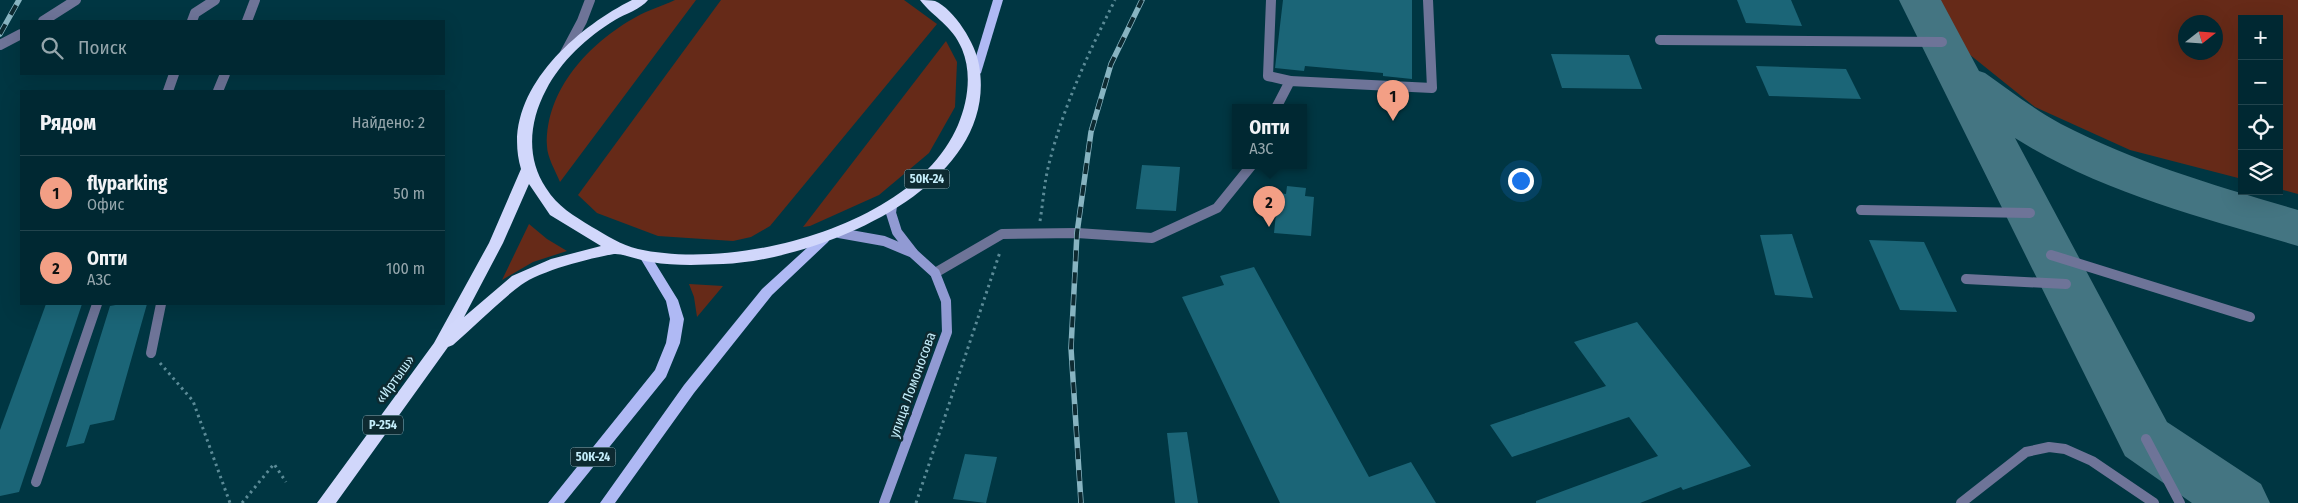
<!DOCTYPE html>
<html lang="ru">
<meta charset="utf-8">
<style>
body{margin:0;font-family:"Fira Sans Condensed",sans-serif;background:#0a303a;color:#f1f3f6}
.controls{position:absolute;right:15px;top:15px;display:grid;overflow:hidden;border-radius:0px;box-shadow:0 5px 20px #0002}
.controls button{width:45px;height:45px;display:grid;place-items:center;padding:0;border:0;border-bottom:1px solid #22444d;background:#002832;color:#f1f3f6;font:25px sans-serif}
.compass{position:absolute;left:2178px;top:15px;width:45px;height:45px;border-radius:50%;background:#002832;box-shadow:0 5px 20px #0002;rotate:73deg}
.you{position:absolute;left:1520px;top:180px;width:18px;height:18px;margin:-12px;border:4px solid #fff;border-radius:50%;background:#1a73e8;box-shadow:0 0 0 8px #1a73e833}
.badge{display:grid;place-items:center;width:32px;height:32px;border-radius:50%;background:#f39f85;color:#111;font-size:16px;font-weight:700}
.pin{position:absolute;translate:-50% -41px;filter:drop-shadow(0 1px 2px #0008)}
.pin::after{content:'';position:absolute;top:26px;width:18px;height:15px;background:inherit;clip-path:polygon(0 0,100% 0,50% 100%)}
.popup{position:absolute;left:1232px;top:104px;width:75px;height:65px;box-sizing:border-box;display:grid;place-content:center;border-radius:0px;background:#002832;filter:drop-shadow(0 1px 4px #0005);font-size:16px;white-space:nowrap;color:#95a6ac}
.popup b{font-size:19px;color:#f1f3f6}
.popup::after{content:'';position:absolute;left:50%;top:100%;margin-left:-10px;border:10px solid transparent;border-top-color:#002832}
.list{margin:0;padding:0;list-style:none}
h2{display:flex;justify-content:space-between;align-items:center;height:65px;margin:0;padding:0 20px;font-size:21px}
h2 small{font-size:16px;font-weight:400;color:#95a6ac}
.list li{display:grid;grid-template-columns:32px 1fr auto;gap:15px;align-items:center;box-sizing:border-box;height:75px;padding:0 20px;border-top:1px solid #22444d}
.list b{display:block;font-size:19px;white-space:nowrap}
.list p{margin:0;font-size:16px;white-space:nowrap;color:#95a6ac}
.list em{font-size:16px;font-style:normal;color:#95a6ac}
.icon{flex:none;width:28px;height:28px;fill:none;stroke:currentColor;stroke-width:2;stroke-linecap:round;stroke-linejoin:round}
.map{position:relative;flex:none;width:2298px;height:503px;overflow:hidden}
.search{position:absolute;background:#002832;box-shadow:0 5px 20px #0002;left:20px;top:20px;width:425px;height:55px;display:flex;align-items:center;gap:12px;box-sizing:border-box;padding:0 18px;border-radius:0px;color:#95a6ac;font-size:19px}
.panel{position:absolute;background:#002832;box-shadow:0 5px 20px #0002;left:20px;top:90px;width:425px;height:215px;border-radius:0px}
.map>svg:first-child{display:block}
</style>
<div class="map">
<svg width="2298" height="503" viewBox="0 0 2298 503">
<rect width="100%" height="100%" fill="#003642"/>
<g fill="#662a18" fill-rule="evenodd">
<path d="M675,0H696L560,182C556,172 547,157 547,146C545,90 589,43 636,17C648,10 662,6 675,0Z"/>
<polygon points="721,0 904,0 937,24 770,226 751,237 733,241 658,236 597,213 578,195"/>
<path d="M1935,0H2298V194L2279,189V19H2242V179L2130,150L2035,107L1959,46ZM2216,22V52H2186V22Z"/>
<polygon points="946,41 957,62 955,107 929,153 879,195 810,226 803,227"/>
<polygon points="529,224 547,239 567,251 533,262 502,280"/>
<polygon points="689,284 723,286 697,317 694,297"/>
</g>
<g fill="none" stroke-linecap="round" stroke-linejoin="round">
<path fill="#447582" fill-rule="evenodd" d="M1899,0H1941L1979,71L1985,73C2010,91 2034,109 2061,124C2136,163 2217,186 2298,210V246C2203,218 2100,192 2015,138L2167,422L2261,484L2270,503H2192L2125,456Z"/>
</g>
<g fill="#1b6577">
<polygon points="1283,0 1412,0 1412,79 1383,76 1383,73 1305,66 1304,71 1275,68"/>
<polygon points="1737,0 1791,0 1802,26 1746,23"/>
<polygon points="1551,54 1629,55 1642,89 1562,88"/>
<polygon points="1756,66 1846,69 1861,99 1769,96"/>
<polygon points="1142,165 1180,167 1176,211 1136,209"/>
<polygon points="1287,186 1306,188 1305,196 1314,197 1311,236 1274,233 1278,193 1286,194"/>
<polygon points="1792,234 1813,298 1775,295 1760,235"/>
<polygon points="1869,240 1924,242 1957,312 1900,310"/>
<polygon points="1254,267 1369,477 1411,462 1436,503 1280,503 1182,297 1224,285 1220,276"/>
<polygon points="46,304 82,304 19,492 0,496 0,430"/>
<polygon points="121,304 147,304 114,420 90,425 84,443 66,447 110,306"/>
<polygon points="1637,322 1751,466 1683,490 1681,487 1640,503 1536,503 1536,501 1658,456 1629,417 1512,457 1490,425 1606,386 1574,342"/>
<polygon points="1187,432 1198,503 1175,503 1167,433"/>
<polygon points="965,454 997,457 986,503 953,499"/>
</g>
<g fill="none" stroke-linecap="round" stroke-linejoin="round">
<g stroke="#5b8b97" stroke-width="3" stroke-dasharray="2.5 4" stroke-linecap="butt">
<path d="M1040,221C1043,203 1044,185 1048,168C1062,109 1088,54 1115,0"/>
<polyline points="160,363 193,401 230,503"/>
<polyline points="242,503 274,464 286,482"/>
<polyline points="916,503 1000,252"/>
</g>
<g stroke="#6e7498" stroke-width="10">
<polyline points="1271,0 1268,76 1290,81"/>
<polyline points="192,21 195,13 215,0"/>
<polyline points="247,21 255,0"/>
<polyline points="1660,40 1942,42"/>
<polyline points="168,91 174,74"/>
<polyline points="218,91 225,74"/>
<polyline points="1276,108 1290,81 1432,88 1428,0"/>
<polyline points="1861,210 2030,213"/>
<polyline points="2051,255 2250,317"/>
<polyline points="935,273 1002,234 1077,233 1152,238 1217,208 1251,166"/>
<polyline points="1966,279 2066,284"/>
<polyline points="151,353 161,304"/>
<polyline points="2146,439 2180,503"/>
<polyline points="36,482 97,304"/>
<polyline points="1961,503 2026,452 2049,447 2065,449 2092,461 2154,503"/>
</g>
<g stroke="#6e7498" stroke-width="10">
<polyline points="43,21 76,0"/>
<polyline points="0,45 21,34"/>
<polyline points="565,53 582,21 590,0"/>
</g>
<g stroke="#919ad3" stroke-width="10">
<polyline points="839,233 884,241 913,253"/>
<polyline points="884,503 947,332 946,301 935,273 914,254 897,232 891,213 892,206"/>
</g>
<g fill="#afb9f4" fill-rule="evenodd">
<polygon points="993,0 1003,0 981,73 976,77 971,73"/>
<polygon points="824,234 830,239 828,242 772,295 694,393 615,503 600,503 684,385 762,289 820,236"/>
<polygon points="645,251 649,253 678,300 684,319 680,343 666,377 564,503 548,503 655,370 666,343 670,319 666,301 639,256"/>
</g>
<path fill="#d1d7fb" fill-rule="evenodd" d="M632,0H648C641,9 625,14 615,20C587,37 561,61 546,90C529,122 526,158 546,188C558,207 573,215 592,227C606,235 621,245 638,249C737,271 915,226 958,125C968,101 972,73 962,49C952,25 934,18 920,0C924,0 931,0 935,1C954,9 976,44 979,65C1001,187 819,260 723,264C699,265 674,266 651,262C641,261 622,253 614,254C590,258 540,271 521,285C497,303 475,326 453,345L448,347L336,503H317L434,343L489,243L521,169C499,95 574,29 632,0ZM529,184L550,215L601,246L551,259L512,276L464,317L503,243Z"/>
<defs>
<g id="rail">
<polyline points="0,34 19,0"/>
<polyline points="1081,503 1071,348 1077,233 1091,132 1111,64 1142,0"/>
</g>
</defs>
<use href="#rail" stroke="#87b4c1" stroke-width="5.5"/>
<use href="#rail" stroke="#0d2a31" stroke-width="4" stroke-dasharray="11" stroke-linecap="butt"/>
</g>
<g text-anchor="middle" stroke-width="5" stroke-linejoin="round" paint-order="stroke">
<g fill="#0d2a31" stroke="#8db2be" stroke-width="1">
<rect x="904.5" y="169.5" width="45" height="19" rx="4"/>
<rect x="363" y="415.5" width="40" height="19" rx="4"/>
<rect x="570.5" y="447.5" width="45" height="19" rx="4"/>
</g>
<g font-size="12" font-weight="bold" fill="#c4edfa">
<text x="927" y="183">50К-24</text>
<text x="383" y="429">Р-254</text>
<text x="593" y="461">50К-24</text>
</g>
<g font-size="14" fill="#c4edfa" stroke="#0d2a31">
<text transform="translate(395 379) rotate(-54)" y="5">«Иртыш»</text>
<text transform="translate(912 385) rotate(-70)" y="5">улица Ломоносова</text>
</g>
</g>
</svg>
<div class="controls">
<button>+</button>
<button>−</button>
<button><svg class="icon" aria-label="locate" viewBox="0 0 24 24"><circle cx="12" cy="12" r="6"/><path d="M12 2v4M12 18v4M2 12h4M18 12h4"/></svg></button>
<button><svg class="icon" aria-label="layers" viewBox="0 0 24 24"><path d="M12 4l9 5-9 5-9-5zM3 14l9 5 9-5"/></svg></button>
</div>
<svg class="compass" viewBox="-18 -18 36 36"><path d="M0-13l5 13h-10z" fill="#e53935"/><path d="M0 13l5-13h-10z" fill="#95a6ac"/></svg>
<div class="you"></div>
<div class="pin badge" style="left:1393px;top:121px">1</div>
<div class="pin badge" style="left:1269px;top:227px">2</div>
<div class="popup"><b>Опти</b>АЗС</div>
<div class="search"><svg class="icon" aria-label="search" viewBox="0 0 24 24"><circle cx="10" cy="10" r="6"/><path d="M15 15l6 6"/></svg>Поиск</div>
<section class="panel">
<h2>Рядом<small>Найдено: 2</small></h2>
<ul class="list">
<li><span class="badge">1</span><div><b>flyparking</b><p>Офис</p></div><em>50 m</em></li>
<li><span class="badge">2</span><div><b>Опти</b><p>АЗС</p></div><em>100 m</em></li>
</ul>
</section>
</div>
